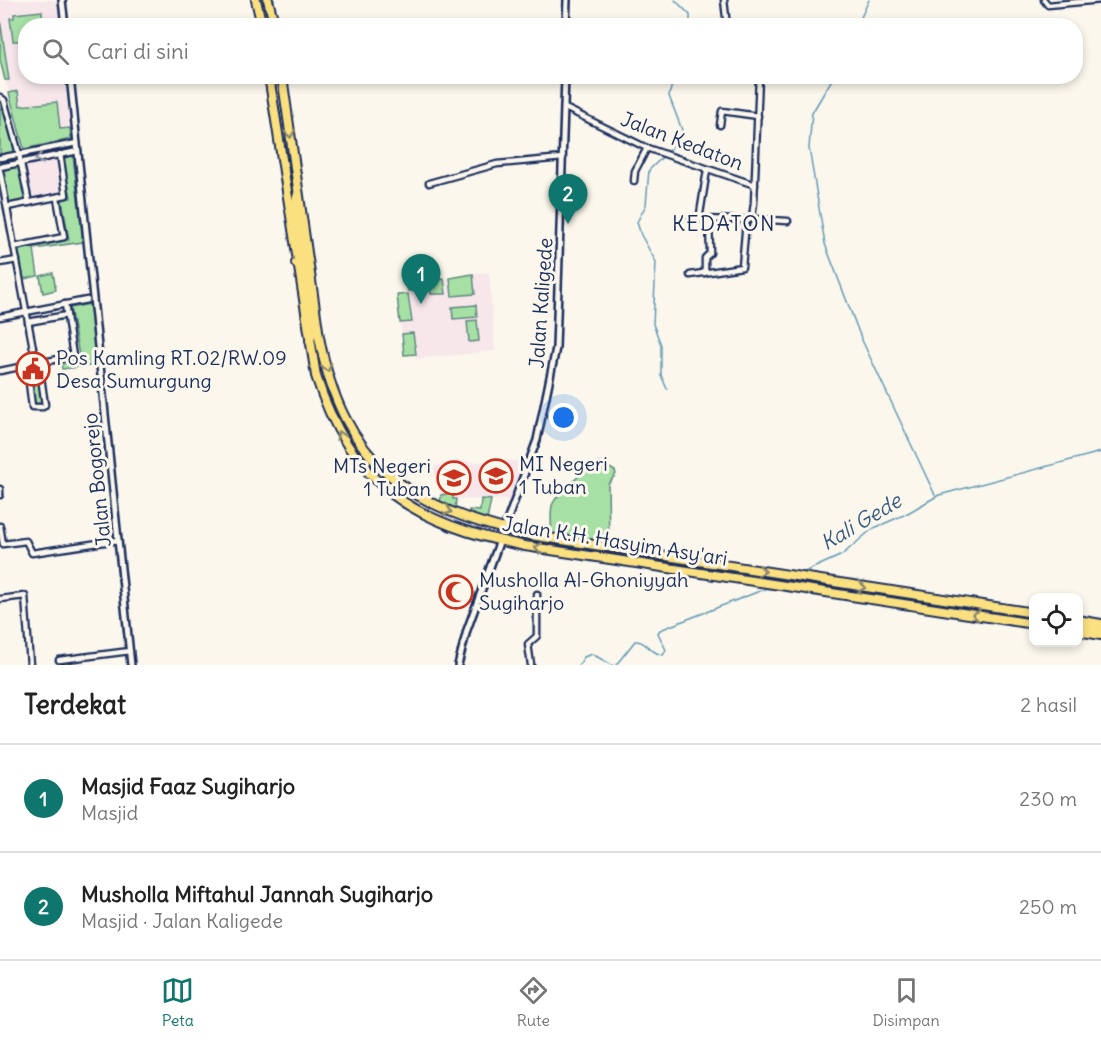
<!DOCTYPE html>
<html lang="id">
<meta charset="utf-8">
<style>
body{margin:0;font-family:Delius,sans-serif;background:#f6f6f6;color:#222}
.controls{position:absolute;right:18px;bottom:18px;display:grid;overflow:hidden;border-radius:12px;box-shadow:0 3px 9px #0003}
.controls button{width:54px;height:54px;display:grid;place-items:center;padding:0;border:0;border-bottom:2px solid #e0e0e0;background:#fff;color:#222;font:30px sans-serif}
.you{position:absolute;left:564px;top:418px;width:21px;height:21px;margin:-15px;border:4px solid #fff;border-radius:50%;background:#1a73e8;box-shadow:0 0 0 9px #1a73e833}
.badge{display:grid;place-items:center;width:39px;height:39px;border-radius:50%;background:#0f766e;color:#fff;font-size:20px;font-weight:700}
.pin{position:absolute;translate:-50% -50px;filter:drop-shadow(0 2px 3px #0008)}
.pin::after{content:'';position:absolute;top:32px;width:21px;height:18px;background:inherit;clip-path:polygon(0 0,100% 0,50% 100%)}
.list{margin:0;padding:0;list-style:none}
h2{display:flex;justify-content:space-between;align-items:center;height:78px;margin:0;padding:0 24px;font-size:26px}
h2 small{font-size:20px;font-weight:400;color:#767676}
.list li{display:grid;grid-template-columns:39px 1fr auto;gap:18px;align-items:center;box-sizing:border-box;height:108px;padding:0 24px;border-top:2px solid #e0e0e0}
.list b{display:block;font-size:22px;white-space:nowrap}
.list p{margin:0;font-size:20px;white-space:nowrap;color:#767676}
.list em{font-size:20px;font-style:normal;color:#767676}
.icon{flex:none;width:33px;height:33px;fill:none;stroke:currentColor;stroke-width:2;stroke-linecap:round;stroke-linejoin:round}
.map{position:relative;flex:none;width:1101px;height:665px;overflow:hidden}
.search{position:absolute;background:#fff;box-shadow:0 3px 9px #0003;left:18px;right:18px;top:18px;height:66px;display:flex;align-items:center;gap:15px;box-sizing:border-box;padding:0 21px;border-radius:24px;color:#767676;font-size:22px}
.sheet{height:294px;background:#fff}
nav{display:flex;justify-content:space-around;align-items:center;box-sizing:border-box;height:84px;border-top:2px solid #e0e0e0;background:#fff;font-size:16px;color:#767676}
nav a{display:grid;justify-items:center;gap:3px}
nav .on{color:#0f766e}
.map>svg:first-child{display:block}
</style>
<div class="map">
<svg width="1101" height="665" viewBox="0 0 1101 665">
<rect width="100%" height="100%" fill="#fbf7ec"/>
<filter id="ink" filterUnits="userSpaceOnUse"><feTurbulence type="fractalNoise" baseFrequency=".0167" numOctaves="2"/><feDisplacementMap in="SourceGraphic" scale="12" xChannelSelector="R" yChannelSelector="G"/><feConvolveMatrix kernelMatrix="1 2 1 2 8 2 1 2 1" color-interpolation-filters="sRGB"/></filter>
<g filter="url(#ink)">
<g fill="#f7e7eb">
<polygon points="0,0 58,0 60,25 26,26 26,76 65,77 71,139 24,149 0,60"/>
<polygon points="57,159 64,192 32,199 25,166"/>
<polygon points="482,272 489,273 495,351 416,359 415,354 404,355 397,295 408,294 407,286"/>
<polygon points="457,460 472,462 527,460 512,500 453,499 453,493 441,495 433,467"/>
</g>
<g fill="#a6e0a5" stroke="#608882" stroke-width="1.5">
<polygon points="42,11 43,25 26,26 25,71 21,41 13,41 10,18 14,18 14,14"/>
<polygon points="0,19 9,80 5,80 0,60"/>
<polygon points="18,91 20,106 57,102 60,129 70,128 71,139 24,149 9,93"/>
<polygon points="0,100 16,153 0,156"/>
<polygon points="73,156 83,242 34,249 38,276 24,279 18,250 69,240 62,200 71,198 63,158"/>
<polygon points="19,167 25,200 9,203 3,170"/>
<polygon points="53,273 56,290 43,293 40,276"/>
<polygon points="473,274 475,294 452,296 450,278"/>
<polygon points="444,279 446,294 431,294 430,288 408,291 407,286"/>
<polygon points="408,294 412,322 400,323 397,295"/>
<polygon points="90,304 97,365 62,369 61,364 80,360 70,308"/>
<polygon points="476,305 477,317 453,319 452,307"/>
<polygon points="477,320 479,341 469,342 467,321"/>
<polygon points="413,333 416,354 404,355 402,334"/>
<polygon points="37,370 42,403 35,404 30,371"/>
<path d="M601,463L615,471L616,474L608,484L609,543L551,535C552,526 550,515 552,506C554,496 591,463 601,463Z"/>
<polygon points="460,469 461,487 451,488 447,472"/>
<polygon points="483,479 503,479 503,489 484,489"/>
<polygon points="453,493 453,499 456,499 455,511 440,505 441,495"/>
<polygon points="481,499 491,500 487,520 469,515 469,510 480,511"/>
</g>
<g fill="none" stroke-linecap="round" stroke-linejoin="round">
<g stroke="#6299b6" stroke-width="1.5">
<polyline points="274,0 275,13"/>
<polyline points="675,0 690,15 690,26"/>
<polyline points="857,26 869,0"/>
<polyline points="834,76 812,113 809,148 825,244 861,338 935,495"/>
<polyline points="667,389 661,375 661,345 653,324 656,262 641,235 637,222 646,205 649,170 671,149 682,130 669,96 674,76"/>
<polyline points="802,573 842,555 872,529 906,514 939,495 1101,452"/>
<polyline points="579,665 584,657 592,654 612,665"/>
<path d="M616,665L635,641C646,640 652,655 663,655L666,650L658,633L660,630L770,587"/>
</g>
<defs>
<g id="minor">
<polyline points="724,0 727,26"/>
<polyline points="1044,0 1048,5 1101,0"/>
<polyline points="0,97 4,100 19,154 29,203"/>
<polyline points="565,108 647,148 755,185"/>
<polyline points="720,125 722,111 758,116"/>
<polyline points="0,158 77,143"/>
<polyline points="0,167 78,151"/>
<polyline points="0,171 36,364"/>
<polyline points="634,181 635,171 647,148"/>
<polyline points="429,183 497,164 563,158"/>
<polyline points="7,207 66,195 60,154"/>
<polyline points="690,219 747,220"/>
<polyline points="751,219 788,221"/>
<polyline points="699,220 707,170"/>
<polyline points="14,247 64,237 57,198"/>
<polyline points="0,263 17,260"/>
<polyline points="705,273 705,258 710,253 709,220"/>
<polyline points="690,275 742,267 746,222 752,218 754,203 759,76"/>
<polyline points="0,317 87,300"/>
<polyline points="28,322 67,315"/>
<polyline points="27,366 32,407 43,407 45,405 39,363"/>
<polyline points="0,371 73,356 65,304"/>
<polyline points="0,489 0,495"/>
<polyline points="0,526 3,544 26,541 32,553 118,540"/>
<polyline points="0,599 25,596 30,665"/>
<polyline points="59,660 130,651"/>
<polyline points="531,665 528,644 537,636 537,594"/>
</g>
<g id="tertiary">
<polyline points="62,0 65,26"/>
<polyline points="566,26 567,0"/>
<polyline points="70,76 131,665"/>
<polyline points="504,529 537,440 556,348 565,76"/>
<polyline points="458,665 467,630 500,540"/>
</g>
<g id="trunk">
<polyline points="256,0 262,26"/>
<polyline points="268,0 275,26"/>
<path d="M269,76L316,376C351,487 416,524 525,546L1034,624"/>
<path d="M282,76L319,337C343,464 409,509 530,535L1034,613"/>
<polyline points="296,263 300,267 304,266 295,204 298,194"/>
<polyline points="310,340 312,331 304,272 307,271 310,275"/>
<polyline points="1078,620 1101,624"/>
<polyline points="1078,626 1101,630"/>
<polyline points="1078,631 1101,635"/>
</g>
</defs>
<use href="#minor" stroke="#1b2f5e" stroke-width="9"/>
<use href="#tertiary" stroke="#1b2f5e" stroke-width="10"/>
<use href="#trunk" stroke="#1b2f5e" stroke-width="12"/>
<use href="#minor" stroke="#fbf7ec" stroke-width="4.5"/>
<use href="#tertiary" stroke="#fbf7ec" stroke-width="5"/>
<use href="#trunk" stroke="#fbe080" stroke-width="8"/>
</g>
<defs><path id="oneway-chevron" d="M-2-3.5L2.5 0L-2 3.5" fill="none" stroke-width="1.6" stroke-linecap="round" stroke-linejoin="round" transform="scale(1.5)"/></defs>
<g stroke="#8b886f">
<use href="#oneway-chevron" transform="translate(290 134) rotate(82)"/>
<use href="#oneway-chevron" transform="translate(327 368) rotate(74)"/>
<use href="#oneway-chevron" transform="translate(340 435) rotate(-117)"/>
<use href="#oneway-chevron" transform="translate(448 511) rotate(22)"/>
<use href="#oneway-chevron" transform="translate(538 548) rotate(-171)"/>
<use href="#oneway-chevron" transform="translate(762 571) rotate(9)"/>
<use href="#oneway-chevron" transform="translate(862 587) rotate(9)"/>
<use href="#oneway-chevron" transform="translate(976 615) rotate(-171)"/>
</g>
<use stroke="#8b93a5" href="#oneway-chevron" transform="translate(39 159) rotate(168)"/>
</g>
<defs>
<symbol id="civic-ring" viewBox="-11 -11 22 22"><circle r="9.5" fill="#fbf7ec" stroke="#c8321e" stroke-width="1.5"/><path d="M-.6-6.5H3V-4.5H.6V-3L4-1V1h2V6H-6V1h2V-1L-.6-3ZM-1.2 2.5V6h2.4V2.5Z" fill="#c8321e"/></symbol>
<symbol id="school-ring" viewBox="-11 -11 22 22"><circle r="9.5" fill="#fbf7ec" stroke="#c8321e" stroke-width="1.5"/><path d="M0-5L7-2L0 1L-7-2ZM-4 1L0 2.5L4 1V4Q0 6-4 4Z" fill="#c8321e"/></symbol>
<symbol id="mosque-ring" viewBox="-11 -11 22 22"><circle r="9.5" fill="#fbf7ec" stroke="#c8321e" stroke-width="1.5"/><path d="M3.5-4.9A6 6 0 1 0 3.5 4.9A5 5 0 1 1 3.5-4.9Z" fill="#c8321e"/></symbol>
</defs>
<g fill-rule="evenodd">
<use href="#civic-ring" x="14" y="350" width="38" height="38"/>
<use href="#school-ring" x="477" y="457" width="38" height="38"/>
<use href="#school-ring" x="435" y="459" width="38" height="38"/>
<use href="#mosque-ring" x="437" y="573" width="38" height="38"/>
</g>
<g text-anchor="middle" stroke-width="6" stroke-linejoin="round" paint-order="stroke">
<g font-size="20" fill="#1b2f5e" stroke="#fbf7ec">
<text transform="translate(682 141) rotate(21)" y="7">Jalan Kedaton</text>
<text transform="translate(541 303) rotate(-86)" y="7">Jalan Kaligede</text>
<text transform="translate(97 480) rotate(-96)" y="7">Jalan Bogorejo</text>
<text transform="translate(615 541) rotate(9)" y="7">Jalan K.H. Hasyim Asy'ari</text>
</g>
<g font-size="20" fill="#1b2f5e" stroke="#fbf7ec" text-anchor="start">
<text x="56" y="365">Pos Kamling RT.02/RW.09<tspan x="56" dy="23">Desa Sumurgung</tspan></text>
<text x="519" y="471">MI Negeri<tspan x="519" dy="23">1 Tuban</tspan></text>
<text x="431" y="473" text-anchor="end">MTs Negeri<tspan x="431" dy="23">1 Tuban</tspan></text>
<text x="479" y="587">Musholla Al-Ghoniyyah<tspan x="479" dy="23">Sugiharjo</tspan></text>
</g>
<g font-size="21" letter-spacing="1.5" fill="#1b2f5e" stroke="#fbf7ec">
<text x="724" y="231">KEDATON</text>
</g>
<g font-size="21" font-style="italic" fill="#385b82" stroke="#fbf7ec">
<text transform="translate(861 522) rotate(-31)" y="7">Kali Gede</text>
</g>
</g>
</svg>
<div class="controls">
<button><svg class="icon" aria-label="locate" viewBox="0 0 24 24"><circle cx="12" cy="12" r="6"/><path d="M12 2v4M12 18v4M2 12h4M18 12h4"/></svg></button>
</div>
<div class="you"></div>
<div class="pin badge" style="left:421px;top:304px">1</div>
<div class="pin badge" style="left:568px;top:224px">2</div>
<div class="search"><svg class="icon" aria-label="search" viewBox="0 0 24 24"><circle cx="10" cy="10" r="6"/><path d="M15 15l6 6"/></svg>Cari di sini</div>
</div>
<section class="sheet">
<h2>Terdekat<small>2 hasil</small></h2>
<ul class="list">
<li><span class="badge">1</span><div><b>Masjid Faaz Sugiharjo</b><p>Masjid</p></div><em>230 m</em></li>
<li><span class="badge">2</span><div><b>Musholla Miftahul Jannah Sugiharjo</b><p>Masjid · Jalan Kaligede</p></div><em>250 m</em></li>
</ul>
</section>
<nav>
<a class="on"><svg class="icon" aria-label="map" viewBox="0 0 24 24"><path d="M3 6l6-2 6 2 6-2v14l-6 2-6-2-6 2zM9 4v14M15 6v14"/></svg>Peta</a>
<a><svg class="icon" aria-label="directions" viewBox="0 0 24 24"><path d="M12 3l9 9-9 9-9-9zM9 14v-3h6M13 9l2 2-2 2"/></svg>Rute</a>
<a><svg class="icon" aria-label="saved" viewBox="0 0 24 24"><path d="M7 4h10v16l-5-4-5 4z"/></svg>Disimpan</a>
</nav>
